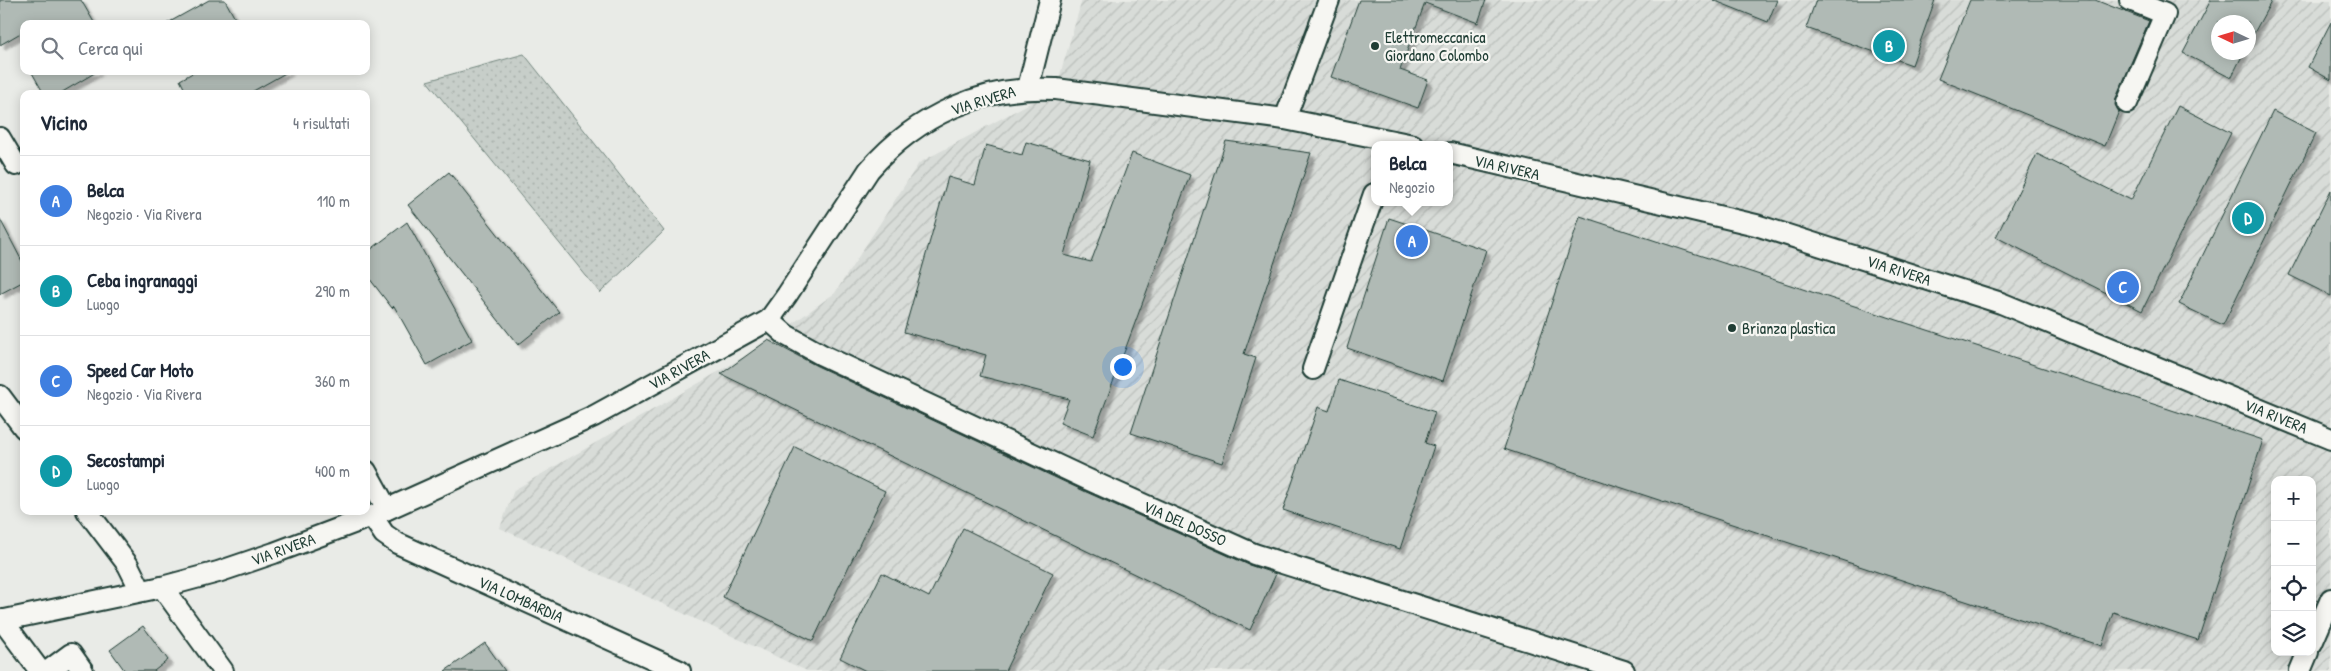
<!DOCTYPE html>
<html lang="it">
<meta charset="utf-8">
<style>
body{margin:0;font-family:"Patrick Hand",sans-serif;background:#f6f6f7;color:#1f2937}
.controls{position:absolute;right:15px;bottom:15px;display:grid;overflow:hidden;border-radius:10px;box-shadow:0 2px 12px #0003}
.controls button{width:45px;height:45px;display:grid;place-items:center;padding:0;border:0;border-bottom:1px solid #e0e1e3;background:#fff;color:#1f2937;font:25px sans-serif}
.compass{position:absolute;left:2211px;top:15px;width:45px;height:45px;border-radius:50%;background:#fff;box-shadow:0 2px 12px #0003;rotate:274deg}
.you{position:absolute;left:1122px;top:366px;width:18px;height:18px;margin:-12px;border:4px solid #fff;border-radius:50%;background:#1a73e8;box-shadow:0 0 0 8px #1a73e833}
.badge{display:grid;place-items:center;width:32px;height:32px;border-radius:50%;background:#ea580c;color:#fff;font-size:16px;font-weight:700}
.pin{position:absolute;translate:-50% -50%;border:2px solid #fff;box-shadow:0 1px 5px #0006}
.popup{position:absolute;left:1371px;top:141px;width:82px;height:65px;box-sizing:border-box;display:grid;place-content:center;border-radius:10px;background:#fff;filter:drop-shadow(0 1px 4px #0005);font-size:16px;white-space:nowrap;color:#747a83}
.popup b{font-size:19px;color:#1f2937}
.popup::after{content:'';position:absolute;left:50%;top:100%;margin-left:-10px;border:10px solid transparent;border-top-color:#fff}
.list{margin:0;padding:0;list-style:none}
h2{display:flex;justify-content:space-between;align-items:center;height:65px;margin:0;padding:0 20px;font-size:21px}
h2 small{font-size:16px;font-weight:400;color:#747a83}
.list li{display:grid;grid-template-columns:32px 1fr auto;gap:15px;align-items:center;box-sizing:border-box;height:90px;padding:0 20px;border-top:1px solid #e0e1e3}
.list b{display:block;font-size:19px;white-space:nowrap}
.list p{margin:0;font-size:16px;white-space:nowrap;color:#747a83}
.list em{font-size:16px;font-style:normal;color:#747a83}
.icon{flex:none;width:28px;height:28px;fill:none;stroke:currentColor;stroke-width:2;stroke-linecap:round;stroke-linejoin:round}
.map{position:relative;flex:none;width:2331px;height:671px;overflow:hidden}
.search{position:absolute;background:#fff;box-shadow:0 2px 12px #0003;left:20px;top:20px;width:350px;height:55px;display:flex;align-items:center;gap:12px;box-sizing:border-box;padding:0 18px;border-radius:10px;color:#747a83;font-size:19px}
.panel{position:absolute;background:#fff;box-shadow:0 2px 12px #0003;left:20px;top:90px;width:350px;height:425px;border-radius:10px}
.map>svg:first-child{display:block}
</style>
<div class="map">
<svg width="2331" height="671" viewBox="0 0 2331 671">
<defs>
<pattern id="industrial-furrows" width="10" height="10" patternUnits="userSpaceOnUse" patternTransform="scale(1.25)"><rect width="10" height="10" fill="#d8dcd8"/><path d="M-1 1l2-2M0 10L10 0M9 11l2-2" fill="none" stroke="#b9beba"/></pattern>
<pattern id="grass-dots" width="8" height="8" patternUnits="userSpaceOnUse" patternTransform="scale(1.25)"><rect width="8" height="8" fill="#c7cec9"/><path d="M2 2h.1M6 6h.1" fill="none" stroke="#aab2ad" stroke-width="1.8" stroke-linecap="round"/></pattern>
<filter id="shadow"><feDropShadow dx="4.5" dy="4.5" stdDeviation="1" flood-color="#0004"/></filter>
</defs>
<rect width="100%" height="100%" fill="#e9ebe7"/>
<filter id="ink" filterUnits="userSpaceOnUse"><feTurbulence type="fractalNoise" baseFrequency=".02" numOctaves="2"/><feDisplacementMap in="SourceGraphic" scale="10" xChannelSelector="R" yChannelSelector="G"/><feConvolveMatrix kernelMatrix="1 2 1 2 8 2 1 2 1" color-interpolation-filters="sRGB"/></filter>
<g filter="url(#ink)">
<path fill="url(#industrial-furrows)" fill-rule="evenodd" d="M1082,0H2331V671H807L500,528L514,490L756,350L835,293L919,163L1056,89ZM2218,22H2248V52H2218ZM1374,145H1450V202H1374ZM2275,480H2312V652H2275Z"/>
<polygon fill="url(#grass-dots)" stroke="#73867e" points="524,54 664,231 600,293 427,81"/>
<g fill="#b0bab5" stroke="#1f3d34" filter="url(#shadow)">
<polygon points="0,0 81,0 95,24 24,24 24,31 0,45"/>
<polygon points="209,0 225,0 238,24 166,24"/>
<polygon points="1359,0 1486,0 1478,23 1425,3 1400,70 1428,80 1418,108 1331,77"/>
<polygon points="1713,0 1777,0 1768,22"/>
<polygon points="1816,0 1935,0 1912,65 1806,28"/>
<polygon points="1970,0 2095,0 2149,21 2116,98 2115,105 2119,111 2105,146 1938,79"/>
<polygon points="2211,0 2272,0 2248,44 2248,22 2218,22 2218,52 2244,52 2231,78 2183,53"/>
<polygon points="2331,22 2331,80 2308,67"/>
<polygon points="31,71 98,71 59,94 44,94"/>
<polygon points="196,71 289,71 248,94 187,94 180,80"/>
<polygon points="2178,106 2231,133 2142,311 1996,237 2037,154 2131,200"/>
<polygon points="2273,111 2316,133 2223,325 2179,304"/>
<polygon points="1226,141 1311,153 1244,354 1256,358 1222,463 1131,433"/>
<polygon points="1026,142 1090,160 1064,255 1091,262 1132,153 1190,175 1093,436 1060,423 1069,399 980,376 986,355 904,332 948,177 975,185 986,145 1022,155"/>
<polygon points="449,172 559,312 518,345 408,205"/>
<polygon points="2331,190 2331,296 2289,275"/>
<polygon points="1580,216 2263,440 2198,640 2113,612 2102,646 1504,449"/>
<polygon points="1389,218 1486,250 1443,381 1347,348"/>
<polygon points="0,219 24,265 24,281 0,294"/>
<polygon points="407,222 472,340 427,365 394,306 392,308 366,274 366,253"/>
<polygon points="768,340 817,366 1084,491 1249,565 1276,574 1250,630 721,374"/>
<polygon points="1339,380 1435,412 1425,443 1434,446 1400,549 1283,510 1318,407 1329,411"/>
<polygon points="795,447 885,491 813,641 723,597"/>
<polygon points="963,528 1053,573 1005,671 866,671 840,658 882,573 929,597"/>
<polygon points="143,626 168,660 154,671 125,671 110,650"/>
<polygon points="485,643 505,671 445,671"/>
</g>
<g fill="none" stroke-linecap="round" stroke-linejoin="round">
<defs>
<g id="minor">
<polyline points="1028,88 1050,0"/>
<polyline points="2127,103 2165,14 2130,0"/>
<polyline points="1285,119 1329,0"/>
<polyline points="0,138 16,165"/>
<polyline points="1450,153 1756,225 2001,303 2331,439"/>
<polyline points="769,320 786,335 822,355 1089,480 1254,554 1624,671"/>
<polyline points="1313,369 1374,194"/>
<polyline points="0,396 24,428"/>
<polyline points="366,471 387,509"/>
<polyline points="87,511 128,565 141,591"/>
<polyline points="372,516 384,534 397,543 680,671"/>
<polyline points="162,587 223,671"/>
<polyline points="2,620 40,671"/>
<path d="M0,621L162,587L218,572L274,553L372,516L594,416L769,320L787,295L869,170C917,115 983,85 1056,89L1285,119L1413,145"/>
<polyline points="2312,643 2331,599"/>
<polyline points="48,671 71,654 83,671"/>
<polyline points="2300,671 2308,652"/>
</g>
</defs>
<use href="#minor" stroke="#1f3d34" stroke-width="24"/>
<use href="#minor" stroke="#f6f6f2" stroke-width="20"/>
</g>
</g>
<g fill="#1f3d34" stroke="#f6f6f2" stroke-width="2">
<circle cx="1375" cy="46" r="5"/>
<circle cx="1732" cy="328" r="5"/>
</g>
<g text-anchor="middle" stroke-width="4.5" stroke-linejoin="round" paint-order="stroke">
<g font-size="16" fill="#1f3d34" stroke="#f6f6f2" text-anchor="start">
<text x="1385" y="43">Elettromeccanica<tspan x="1385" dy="18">Giordano Colombo</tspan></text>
<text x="1742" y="334">Brianza plastica</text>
</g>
<g font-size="16" fill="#1f3d34" stroke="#f6f6f2">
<text transform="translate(983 100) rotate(-17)" y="6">VIA RIVERA</text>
<text transform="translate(1507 167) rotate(13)" y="6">VIA RIVERA</text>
<text transform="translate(1899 270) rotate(18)" y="6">VIA RIVERA</text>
<text transform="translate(679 369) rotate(-29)" y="6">VIA RIVERA</text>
<text transform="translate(2276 416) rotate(22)" y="6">VIA RIVERA</text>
<text transform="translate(1185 523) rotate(24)" y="6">VIA DEL DOSSO</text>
<text transform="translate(283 549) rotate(-20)" y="6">VIA RIVERA</text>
<text transform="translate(521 599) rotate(24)" y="6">VIA LOMBARDIA</text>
</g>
</g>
</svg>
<div class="controls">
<button>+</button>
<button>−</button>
<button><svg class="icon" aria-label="locate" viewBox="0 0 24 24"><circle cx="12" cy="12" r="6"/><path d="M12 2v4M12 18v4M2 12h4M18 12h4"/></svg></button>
<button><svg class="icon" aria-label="layers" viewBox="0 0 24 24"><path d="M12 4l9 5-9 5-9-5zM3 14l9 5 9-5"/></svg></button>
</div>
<svg class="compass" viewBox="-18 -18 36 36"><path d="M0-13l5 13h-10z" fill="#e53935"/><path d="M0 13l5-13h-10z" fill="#747a83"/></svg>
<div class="you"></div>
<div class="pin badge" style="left:1412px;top:241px;background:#3f7fe0">A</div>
<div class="popup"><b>Belca</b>Negozio</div>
<div class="pin badge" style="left:1889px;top:46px;background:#0f9aa8">B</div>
<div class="pin badge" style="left:2123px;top:287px;background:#3f7fe0">C</div>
<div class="pin badge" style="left:2248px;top:218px;background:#0f9aa8">D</div>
<div class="search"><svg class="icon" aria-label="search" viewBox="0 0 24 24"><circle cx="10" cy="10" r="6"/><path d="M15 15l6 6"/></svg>Cerca qui</div>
<section class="panel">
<h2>Vicino<small>4 risultati</small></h2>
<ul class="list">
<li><span class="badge" style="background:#3f7fe0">A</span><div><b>Belca</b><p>Negozio · Via Rivera</p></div><em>110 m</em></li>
<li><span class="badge" style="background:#0f9aa8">B</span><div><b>Ceba ingranaggi</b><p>Luogo</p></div><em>290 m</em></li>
<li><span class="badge" style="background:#3f7fe0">C</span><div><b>Speed Car Moto</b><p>Negozio · Via Rivera</p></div><em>360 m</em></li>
<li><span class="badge" style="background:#0f9aa8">D</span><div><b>Secostampi</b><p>Luogo</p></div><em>400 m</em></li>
</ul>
</section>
</div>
